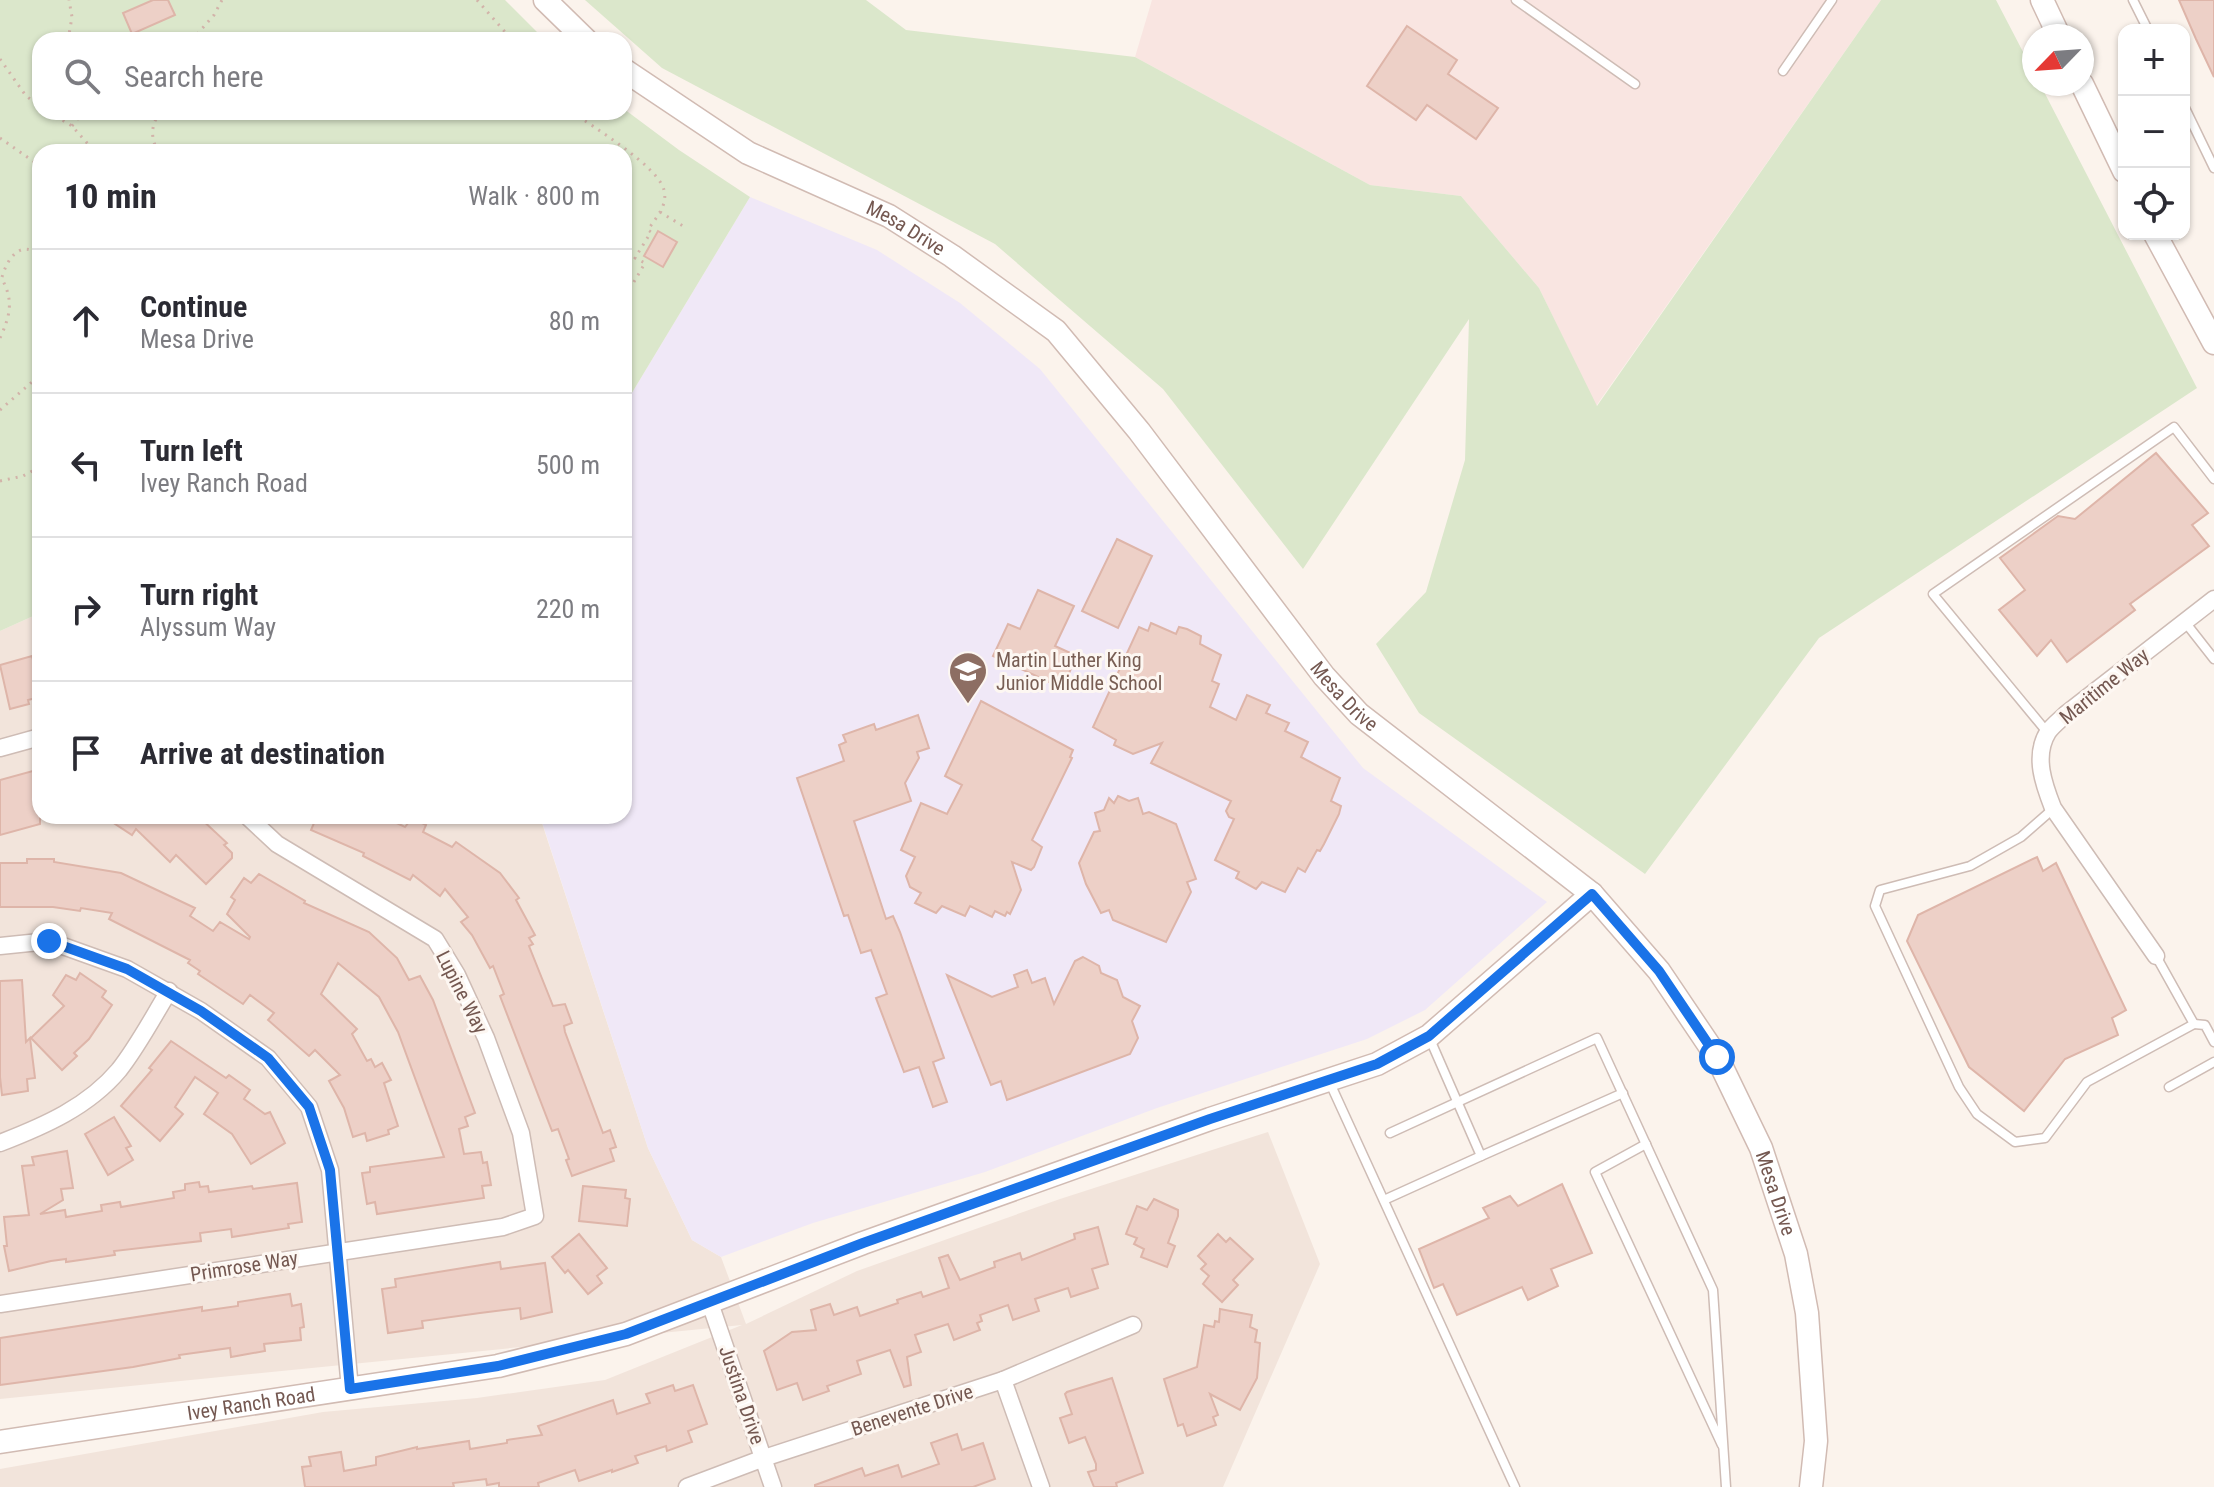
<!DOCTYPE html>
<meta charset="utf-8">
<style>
body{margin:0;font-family:"Roboto Condensed",sans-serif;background:#f2f2f3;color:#2b2b33}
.controls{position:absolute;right:24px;top:24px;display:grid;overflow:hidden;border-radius:16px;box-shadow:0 2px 6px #0004}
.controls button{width:72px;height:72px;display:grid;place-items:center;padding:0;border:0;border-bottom:2px solid #e1e1e2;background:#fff;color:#2b2b33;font:40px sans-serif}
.compass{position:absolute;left:2022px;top:24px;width:72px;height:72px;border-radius:50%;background:#fff;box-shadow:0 2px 6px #0004;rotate:245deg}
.stop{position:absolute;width:24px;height:24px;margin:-18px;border:6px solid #1a73e8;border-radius:50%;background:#fff}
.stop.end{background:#1a73e8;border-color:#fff;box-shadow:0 2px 8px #0008}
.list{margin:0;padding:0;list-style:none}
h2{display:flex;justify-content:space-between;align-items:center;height:104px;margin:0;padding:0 32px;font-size:34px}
h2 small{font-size:26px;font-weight:400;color:#7c7c81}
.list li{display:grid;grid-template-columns:52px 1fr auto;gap:24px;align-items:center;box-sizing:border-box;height:144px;padding:0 32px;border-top:2px solid #e1e1e2}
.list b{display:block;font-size:30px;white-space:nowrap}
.list p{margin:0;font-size:26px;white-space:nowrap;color:#7c7c81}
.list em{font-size:26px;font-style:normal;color:#7c7c81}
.icon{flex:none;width:44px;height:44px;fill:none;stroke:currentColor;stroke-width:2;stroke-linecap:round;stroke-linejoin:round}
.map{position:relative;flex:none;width:2214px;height:1487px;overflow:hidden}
.search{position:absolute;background:#fff;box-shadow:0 2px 6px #0004;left:32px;top:32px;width:600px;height:88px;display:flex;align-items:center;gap:20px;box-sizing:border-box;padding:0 28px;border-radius:24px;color:#7c7c81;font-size:30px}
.panel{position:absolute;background:#fff;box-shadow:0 2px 6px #0004;left:32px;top:144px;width:600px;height:680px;border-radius:24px}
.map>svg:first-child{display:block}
</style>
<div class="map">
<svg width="2214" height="1487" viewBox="0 0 2214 1487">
<rect width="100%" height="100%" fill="#fbf3ec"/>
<polygon fill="#f2e4db" points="40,613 40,816 540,817 648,1148 692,1240 721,1257 746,1324 857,1271 1060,1199 1268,1132 1320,1264 1223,1487 0,1487 0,1469 323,1412 477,1398 605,1380 742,1325 0,1399 0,631"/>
<polygon fill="#f9e5e1" points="1152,0 1881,0 1596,406 1539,288 1461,196 1370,185 1135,57"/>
<polygon fill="#f0e8f7" points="750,197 877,250 960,303 1040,369 1363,768 1547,902 1425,1010 1367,1039 1157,1108 985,1172 813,1223 721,1257 692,1240 648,1148 540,816 624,816 624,406"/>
<g fill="#dbe7cb">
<polygon points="0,0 505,0 545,40 40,40 40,112 624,112 624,109 679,150 750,197 624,406 624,152 40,152 40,613 0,631"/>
<polygon points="585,0 866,0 906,30 1135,57 1370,185 1461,196 1539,288 1597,406 1881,0 1996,0 2034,73 2034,84 2040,84 2197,388 1819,638 1645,874 1419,713 1376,644 1426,592 1465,460 1469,319 1303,569 1163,389 995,244 662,68"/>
</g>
<g fill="#edd0c7" stroke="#deb5a9" stroke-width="2">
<polygon points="153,0 168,0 175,15 132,34 123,13"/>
<polygon points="2179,0 2214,0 2214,77 2196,39"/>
<polygon points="1407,26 1457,60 1448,74 1498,108 1476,139 1427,105 1416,120 1367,86"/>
<polygon points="658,231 677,242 663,267 644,256"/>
<polygon points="2156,453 2208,513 2192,525 2209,546 2130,604 2135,610 2067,662 2051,640 2037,656 1999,610 2025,590 2000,558 2058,516 2075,519"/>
<polygon points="1117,539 1152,556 1118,628 1082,611"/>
<polygon points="1038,590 1074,606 1055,646 1077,656 1062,688 993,656 1008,624 1020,629"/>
<polygon points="1151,623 1176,634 1179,627 1187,629 1201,636 1200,644 1221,655 1212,681 1219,684 1210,707 1236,720 1247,695 1270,705 1266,713 1289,723 1285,731 1308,742 1301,757 1340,778 1331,801 1341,806 1339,814 1324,844 1320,851 1317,850 1305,872 1298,868 1285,892 1262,882 1256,889 1236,878 1239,872 1215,860 1234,819 1229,817 1226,811 1231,801 1151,763 1162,743 1133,754 1114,745 1116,740 1093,727 1139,627 1148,631"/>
<polygon points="32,656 40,687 40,697 28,700 29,704 10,709 0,665"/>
<polygon points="981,701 1073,750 1070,757 1072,758 1032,840 1042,847 1034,867 1031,870 1012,862 1021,890 1010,914 1007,912 1005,916 995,911 992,917 970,906 965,916 942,906 936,913 915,903 921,893 910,887 906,876 915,857 901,850 921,803 947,814 962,785 945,776"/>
<polygon points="918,715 929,748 917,752 919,758 905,783 911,801 854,821 886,919 893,916 900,932 944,1058 933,1062 947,1102 933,1107 919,1067 904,1072 876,998 887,994 871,950 861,953 848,915 844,916 797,778 844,761 839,745 846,742 843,735 874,724 876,730"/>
<polygon points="40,769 40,824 0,835 0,780"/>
<polygon points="1118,796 1129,801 1138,798 1143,814 1149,812 1176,824 1196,879 1187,882 1191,892 1166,942 1113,920 1109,910 1101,913 1086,884 1079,863 1094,832 1100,831 1095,813 1104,810 1109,798 1114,803"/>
<polygon points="103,816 198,816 227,843 224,845 232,853 232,858 206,884 176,855 170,862 136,829 132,835"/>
<polygon points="317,816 382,816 405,827 412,818 426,825 423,832 452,847 456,842 500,873 519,898 516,900 535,935 529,938 533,944 529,946 553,1006 565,1004 572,1023 564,1026 565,1032 603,1133 610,1130 616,1147 610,1149 614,1161 572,1176 566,1160 569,1159 558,1129 552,1131 500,996 504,994 493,966 490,968 472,935 461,922 468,917 445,889 440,896 413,875 410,880 363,856 364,853 311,830"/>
<polygon points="2037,857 2043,871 2056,863 2126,1010 2112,1018 2118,1035 2065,1059 2024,1111 1969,1067 1907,941 1918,915"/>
<polygon points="27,859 54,859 54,862 121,873 195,908 190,916 213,931 220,922 249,939 250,937 227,914 235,900 231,897 244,878 251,883 259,874 305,901 304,903 369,932 397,958 409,980 420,976 433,1000 475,1113 465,1117 468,1126 459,1129 464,1154 481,1152 483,1163 487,1162 491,1185 482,1186 484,1198 377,1214 375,1202 367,1204 362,1173 370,1172 370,1167 444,1157 398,1032 379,997 338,963 321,994 357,1029 352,1034 367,1061 371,1059 375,1067 382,1063 391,1080 384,1083 398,1126 388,1130 389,1134 367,1141 365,1133 353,1137 344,1108 329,1081 340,1075 315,1050 309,1056 268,1020 274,1013 250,995 243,1004 198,974 200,971 188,963 190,960 109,919 112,913 81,908 80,911 53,907 0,907 0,863 27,863"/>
<polygon points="1083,957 1099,966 1101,973 1117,980 1123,997 1140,1006 1132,1021 1138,1038 1130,1054 1007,1100 1001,1081 991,1085 947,975 992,997 1018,987 1014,975 1027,970 1032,983 1045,978 1054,1004 1075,961"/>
<polygon points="80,973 106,991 102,997 112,1005 89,1039 74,1053 77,1056 62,1070 31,1038 64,1006 53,995 66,975 76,980"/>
<polygon points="22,980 26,1042 30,1038 35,1078 27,1079 28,1091 2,1095 0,1077 0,981"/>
<polygon points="171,1041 226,1078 229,1075 250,1090 244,1099 265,1114 270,1112 285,1143 251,1164 232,1134 204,1114 218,1093 195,1077 175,1107 183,1114 160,1141 121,1106 152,1070 149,1068"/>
<polygon points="114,1117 131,1146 126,1148 133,1160 108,1175 85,1134"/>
<polygon points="67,1151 73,1188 61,1189 63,1200 40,1214 65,1210 66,1217 102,1211 101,1205 120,1202 121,1207 174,1198 173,1192 185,1190 185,1184 199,1182 200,1187 208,1186 209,1192 252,1186 253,1189 297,1183 302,1222 288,1224 289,1228 232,1237 231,1229 200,1233 201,1241 114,1251 115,1255 66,1262 66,1259 51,1261 9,1271 4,1246 7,1246 4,1217 29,1215 22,1166 34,1165 32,1157"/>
<polygon points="1562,1184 1592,1253 1551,1269 1558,1286 1528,1300 1522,1287 1457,1315 1443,1284 1434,1288 1419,1249 1489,1218 1483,1208 1510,1196 1518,1206"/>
<polygon points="583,1186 626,1190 625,1198 630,1199 627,1226 579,1221"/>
<polygon points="1154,1199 1178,1210 1178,1216 1168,1243 1175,1246 1167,1267 1141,1257 1144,1249 1134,1244 1137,1238 1126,1234 1137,1206 1147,1210"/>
<polygon points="1098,1227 1108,1264 1092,1269 1098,1288 1071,1297 1068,1288 1035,1299 1039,1311 1013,1320 1008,1305 980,1315 982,1321 977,1323 980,1330 954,1340 948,1324 915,1335 921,1352 907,1357 911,1385 904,1387 890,1350 857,1361 861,1374 827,1386 829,1391 803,1400 797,1383 777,1390 764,1351 792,1332 816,1330 811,1310 830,1304 834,1315 857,1307 860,1316 898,1303 897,1300 921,1292 923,1297 949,1288 939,1258 948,1255 960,1280 995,1267 994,1262 1020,1253 1022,1260 1075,1239 1074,1234"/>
<polygon points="579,1234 607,1268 597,1276 602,1283 588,1294 568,1270 565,1273 552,1257"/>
<polygon points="1218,1234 1226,1242 1230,1238 1253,1259 1233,1280 1238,1285 1222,1302 1203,1284 1209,1276 1201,1269 1206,1264 1198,1256"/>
<polygon points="500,1262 501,1269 545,1263 552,1312 521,1319 520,1308 480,1313 422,1321 423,1328 388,1333 382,1289 396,1287 395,1279"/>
<polygon points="290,1294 292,1306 301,1304 304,1327 300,1328 301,1340 264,1344 265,1351 231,1357 230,1348 179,1355 180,1358 133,1367 0,1385 0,1338 202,1307 202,1311 238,1306 238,1302"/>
<polygon points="1220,1309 1252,1315 1250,1327 1257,1330 1255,1342 1260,1343 1257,1378 1240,1410 1210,1394 1218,1415 1213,1417 1216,1425 1187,1436 1183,1424 1178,1426 1164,1379 1197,1367 1204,1325 1214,1327 1215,1321 1219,1322"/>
<polygon points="1112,1378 1143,1473 1116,1483 1117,1487 1094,1487 1088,1472 1096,1470 1096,1464 1085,1437 1069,1443 1060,1418 1072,1414 1065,1394 1067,1392"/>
<polygon points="673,1385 675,1391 693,1385 707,1424 688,1431 692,1442 667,1451 666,1446 635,1456 638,1463 612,1472 612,1470 579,1481 575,1470 538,1483 539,1487 499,1487 499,1483 487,1485 486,1479 453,1483 454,1487 305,1487 302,1467 311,1466 309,1457 341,1452 344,1471 376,1465 376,1457 417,1447 417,1449 469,1441 470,1449 507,1443 507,1440 542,1435 538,1426 613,1400 617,1414 650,1403 646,1394"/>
<polygon points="957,1434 962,1450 983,1443 995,1479 973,1487 815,1487 815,1485 862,1468 865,1476 898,1465 902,1477 939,1464 931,1443"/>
</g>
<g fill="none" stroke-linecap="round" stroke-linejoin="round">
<defs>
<g id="lane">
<polyline points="1516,0 1635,84"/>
<polyline points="2133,0 2148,30"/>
<polyline points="1783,71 1832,0"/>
<polyline points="2184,106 2214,168"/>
<polyline points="2185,622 2214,659"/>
<polyline points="2047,732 1933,594 2174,427 2214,479"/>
<polyline points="2053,809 2021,837 1970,866 1880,890 1875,906 1959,1087 1977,1114 2015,1142 2045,1138 2087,1082 2194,1024 2156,956"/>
<polyline points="2194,1024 2205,1025 2214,1042"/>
<polyline points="1329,1081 1515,1487"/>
<polyline points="2169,1087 2214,1062"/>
<polyline points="1390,1133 1597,1038 1713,1290 1726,1487"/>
<polyline points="1646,1144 1595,1172 1722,1445"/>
<polyline points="1481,1156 1623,1093"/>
<polyline points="1384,1200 1481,1156 1429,1037"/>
</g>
<g id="street">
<polyline points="0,748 40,737"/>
<polyline points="0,946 49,941 127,969 201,1011 268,1058 309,1107 330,1170 350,1389"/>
<path d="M2156,956L2053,808C2044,785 2033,756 2048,732C2052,726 2061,719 2066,714L2214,599"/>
<path d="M0,1143C44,1126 88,1107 119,1070C138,1046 153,1017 169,991"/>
<polyline points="710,1303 773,1487"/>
<polyline points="0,1304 503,1227 535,1216 521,1133 486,1038 457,975 435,939 277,844 247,816"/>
<polyline points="1003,1380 1041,1487"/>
<polyline points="687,1487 764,1458 1003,1380 1133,1325"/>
</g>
<g id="secondary">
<polyline points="545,0 586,40"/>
<polyline points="2042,0 2059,36"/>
<path id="s1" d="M624,70L748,153L889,216L952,256L1056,331L1139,431L1324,676L1359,714L1592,894L1659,971L1717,1057L1761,1148L1796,1254L1807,1313L1816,1441L1811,1487"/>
<polyline points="2082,84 2124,171"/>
<polyline points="2155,234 2214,343"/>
<path id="s2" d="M0,1442L498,1366L626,1334L863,1243L1210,1119L1377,1064L1429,1036L1592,894"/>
</g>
</defs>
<use href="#lane" stroke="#cebcb5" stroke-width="11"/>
<use href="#street" stroke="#cebcb5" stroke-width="19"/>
<use href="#secondary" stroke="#d1bbb3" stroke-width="25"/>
<g stroke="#d2b3a9" stroke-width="3" stroke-dasharray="2 6" stroke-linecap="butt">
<polyline points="477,0 512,40"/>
<polyline points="68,40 72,17 69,0"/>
<polyline points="192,40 214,15 222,0"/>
<polyline points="0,59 26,96 40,106"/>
<polyline points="49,112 72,126 95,152"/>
<path d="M572,112C593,127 658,166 664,190C668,206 656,217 648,230L651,232L635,258L645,263L624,299"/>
<polyline points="72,126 83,112"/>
<polyline points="0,138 40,166"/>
<path d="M158,152C150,136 151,126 160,112"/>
<polyline points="660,212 683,226"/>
<path d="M2,277C7,259 21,238 40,256"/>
<path d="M0,338C10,316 14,301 2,279"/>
<polyline points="0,410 40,375"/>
<polyline points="0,481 23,476 40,467"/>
</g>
<use href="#lane" stroke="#fff" stroke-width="8"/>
<use href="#street" stroke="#fff" stroke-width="16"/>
<use href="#secondary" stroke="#fff" stroke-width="22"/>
</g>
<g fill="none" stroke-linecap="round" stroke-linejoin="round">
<polyline stroke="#1a73e8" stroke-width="10" points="49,941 127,969 201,1011 268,1058 309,1107 330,1170 350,1389 498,1366 626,1334 863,1243 1210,1119 1377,1064 1429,1036 1592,894 1659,971 1717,1057"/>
</g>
<defs>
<symbol id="school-pin" viewBox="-11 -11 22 30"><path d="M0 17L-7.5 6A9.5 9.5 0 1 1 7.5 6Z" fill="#8d6e63" stroke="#fdf7f2"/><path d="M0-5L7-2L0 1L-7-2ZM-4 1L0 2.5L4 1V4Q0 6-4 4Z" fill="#fff"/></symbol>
</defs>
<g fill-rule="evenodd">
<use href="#school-pin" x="946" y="649" width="44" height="60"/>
</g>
<g text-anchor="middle" stroke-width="6" stroke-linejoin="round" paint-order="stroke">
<g font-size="20" fill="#745851" stroke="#fdf7f2">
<text dy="7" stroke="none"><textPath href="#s1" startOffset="324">Mesa Drive</textPath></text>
<text transform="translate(2104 686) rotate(-39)" y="7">Maritime Way</text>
<text dy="7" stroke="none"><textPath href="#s1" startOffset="972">Mesa Drive</textPath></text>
<text transform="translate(462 992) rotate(63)" y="7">Lupine Way</text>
<text dy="7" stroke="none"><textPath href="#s1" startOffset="1644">Mesa Drive</textPath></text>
<text transform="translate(244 1266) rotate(-9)" y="7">Primrose Way</text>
<text transform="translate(742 1395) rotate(71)" y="7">Justina Drive</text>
<text dy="7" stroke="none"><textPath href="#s2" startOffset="254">Ivey Ranch Road</textPath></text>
<text transform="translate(912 1410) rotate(-18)" y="7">Benevente Drive</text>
</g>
<g font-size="20" fill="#785e54" stroke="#fdf7f2" text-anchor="start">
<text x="996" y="667">Martin Luther King<tspan x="996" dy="23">Junior Middle School</tspan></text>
</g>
</g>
</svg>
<div class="controls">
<button>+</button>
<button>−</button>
<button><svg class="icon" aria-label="locate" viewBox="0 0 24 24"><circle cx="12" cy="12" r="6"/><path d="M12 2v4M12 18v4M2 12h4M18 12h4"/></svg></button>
</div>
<svg class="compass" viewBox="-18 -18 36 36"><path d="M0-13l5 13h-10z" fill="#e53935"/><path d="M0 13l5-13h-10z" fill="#7c7c81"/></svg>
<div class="stop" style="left:1717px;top:1057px"></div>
<div class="stop end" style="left:49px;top:941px"></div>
<div class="search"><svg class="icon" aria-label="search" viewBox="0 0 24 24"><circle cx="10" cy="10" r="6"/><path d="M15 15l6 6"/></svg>Search here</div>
<section class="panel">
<h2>10 min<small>Walk · 800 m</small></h2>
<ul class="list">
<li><svg class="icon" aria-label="ahead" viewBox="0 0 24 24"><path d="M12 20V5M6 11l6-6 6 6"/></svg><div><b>Continue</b><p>Mesa Drive</p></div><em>80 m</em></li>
<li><svg class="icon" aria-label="left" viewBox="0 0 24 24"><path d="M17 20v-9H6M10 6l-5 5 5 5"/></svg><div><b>Turn left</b><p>Ivey Ranch Road</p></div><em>500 m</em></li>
<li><svg class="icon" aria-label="right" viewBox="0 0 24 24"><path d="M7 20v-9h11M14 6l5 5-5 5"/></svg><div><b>Turn right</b><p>Alyssum Way</p></div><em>220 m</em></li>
<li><svg class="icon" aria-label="arrive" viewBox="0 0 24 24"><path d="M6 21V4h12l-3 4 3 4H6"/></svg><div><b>Arrive at destination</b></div></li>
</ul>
</section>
</div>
